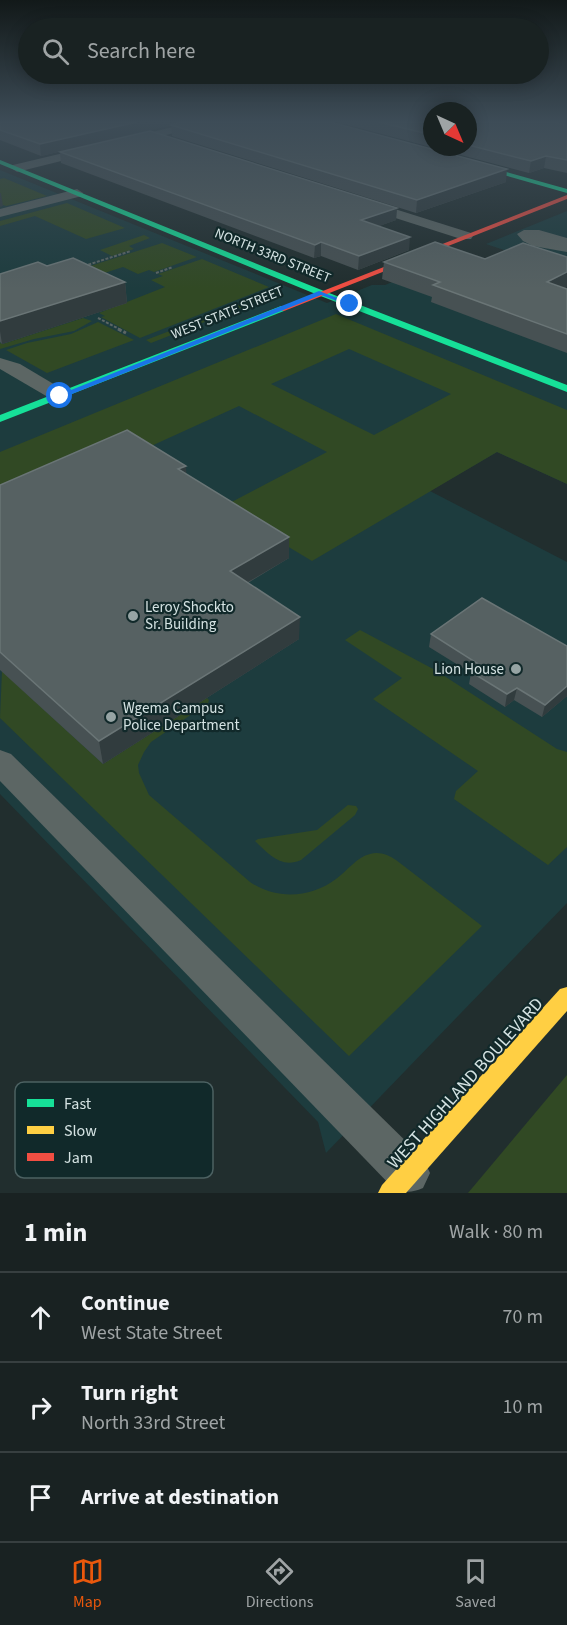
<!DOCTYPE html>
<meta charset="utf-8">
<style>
body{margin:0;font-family:"Source Sans 3",sans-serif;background:#222a2a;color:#f1f3f6}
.compass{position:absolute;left:423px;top:102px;width:54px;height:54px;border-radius:50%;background:#192222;box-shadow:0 3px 15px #0003;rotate:136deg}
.stop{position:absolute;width:18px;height:18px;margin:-14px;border:4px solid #1a73e8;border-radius:50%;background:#fff}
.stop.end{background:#1a73e8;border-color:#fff;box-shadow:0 2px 6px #0008}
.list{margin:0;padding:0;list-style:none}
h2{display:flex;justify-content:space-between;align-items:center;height:78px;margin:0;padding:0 24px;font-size:26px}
h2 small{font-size:20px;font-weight:400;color:#9fa4a5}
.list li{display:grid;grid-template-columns:39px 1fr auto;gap:18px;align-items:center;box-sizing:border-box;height:90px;padding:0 24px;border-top:2px solid #373f40}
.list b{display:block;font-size:22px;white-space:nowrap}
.list p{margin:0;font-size:20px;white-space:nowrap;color:#9fa4a5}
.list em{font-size:20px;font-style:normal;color:#9fa4a5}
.icon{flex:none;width:33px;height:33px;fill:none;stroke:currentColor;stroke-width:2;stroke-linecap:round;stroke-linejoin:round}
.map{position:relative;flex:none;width:567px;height:1193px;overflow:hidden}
.search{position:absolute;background:#192222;box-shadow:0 3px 15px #0003;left:18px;right:18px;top:18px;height:66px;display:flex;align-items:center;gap:15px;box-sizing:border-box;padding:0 21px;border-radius:33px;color:#9fa4a5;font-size:22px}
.sheet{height:348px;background:#192222}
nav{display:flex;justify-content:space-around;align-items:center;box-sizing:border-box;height:84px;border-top:2px solid #373f40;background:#192222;font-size:16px;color:#9fa4a5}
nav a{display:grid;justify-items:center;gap:3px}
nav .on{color:#ea580c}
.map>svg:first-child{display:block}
</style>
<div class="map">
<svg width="567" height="1193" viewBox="0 0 567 1193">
<rect width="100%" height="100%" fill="#212e2e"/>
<g fill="#1d3c3e">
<polygon points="0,170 327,303 372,285 385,285 451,258 567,297 567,484 497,452 430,491 567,562 567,903 326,1153 318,1122 0,794"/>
<polygon points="567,211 567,271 486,244"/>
</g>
<g fill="#314924" fill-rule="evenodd">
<polygon points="4,178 47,196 6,206 0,204 0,179"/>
<polygon points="67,203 125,228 86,239 35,216 0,226 0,221"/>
<polygon points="144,235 150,238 129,246 134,249 112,256 100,250"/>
<polygon points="162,243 197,257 154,272 149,270 138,274 123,267 80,281 56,277"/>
<polygon points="202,259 269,287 140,338 101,317 105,316 99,313 165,287 151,280 163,276 158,274"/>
<polygon points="277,290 284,296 277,299 266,298 151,343 146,340"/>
<path d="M336,314L567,410V484L497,452L312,561L222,507L327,452L239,406L138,452L0,499V452ZM349,349L451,394L374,435L271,384Z"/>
<polygon points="83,318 92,321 74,331 34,339 0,349 0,343 3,344"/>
<polygon points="98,322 134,340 47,373 6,350 27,343 71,334"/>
<polygon points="360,630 435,670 557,749 567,752 567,847 548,865 454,799 456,791 478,771 373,699 402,678 345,640"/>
<path d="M2,671L103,764L207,698L209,700L208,703L151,742L144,752L138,765L139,773L149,795L250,882C276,900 311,898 336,879C347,871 357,857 370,854C379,851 389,855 396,860L482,926L349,1056L0,718Z"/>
<path d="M348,805L356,806L358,809L355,815L301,860C281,869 269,854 255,841L258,839L317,830Z"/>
<polygon points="567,1075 567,1193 468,1193"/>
</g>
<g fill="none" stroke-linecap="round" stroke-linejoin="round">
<g stroke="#5c6664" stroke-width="2" stroke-dasharray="3 1.5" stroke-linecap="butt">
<polyline points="84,266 131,251"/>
<polyline points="156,273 173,267"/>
<polyline points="98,318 121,330"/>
</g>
<polyline stroke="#5c6664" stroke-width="3" stroke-dasharray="4 2" stroke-linecap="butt" points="118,329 126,333"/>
<g fill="#5c6664" fill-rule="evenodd">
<polygon points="194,122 211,122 210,124 17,172 11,168 13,165"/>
<polygon points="77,189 83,193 82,196 0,217 0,209"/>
<polygon points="363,199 471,233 473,236 471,239 461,239 358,206 356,203"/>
<polygon points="524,230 539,230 567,238 567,252 533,246 523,241 517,234"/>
<polygon points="0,358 20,364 67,392 70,396 67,400 53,400 0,369"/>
<path d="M0,750L11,754L423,1158L430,1173L423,1188C411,1193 405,1193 393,1188L0,781Z"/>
</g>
<g fill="#16e098" fill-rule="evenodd">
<polygon points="0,160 324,291 567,385 567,392 318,295 0,164"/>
<polygon points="463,160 567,189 567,193 461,163"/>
<polygon points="281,306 284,307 284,311 0,422 0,415"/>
</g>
<polygon fill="#ffcf43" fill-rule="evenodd" points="567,987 567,1011 406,1193 378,1193 382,1185 560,989"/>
<polygon fill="#f24e42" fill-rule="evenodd" points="567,195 567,199 284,311 277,309"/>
</g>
<g fill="#475153">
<polygon points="0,122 330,122 506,182 416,213 172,136 171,125 41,156 0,140"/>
<polygon points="337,122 432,122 432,147 468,147 468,122 567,122 567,173 544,168 529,173"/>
<polygon points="60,152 397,208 396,220 379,226 409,250 358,270 321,256 314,258 61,163"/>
<polygon points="567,257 567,287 565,288 567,289 567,353 431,302 432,297 382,279 384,262"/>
<polygon points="47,266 125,282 127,303 2,344 0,342 0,274"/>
<polygon points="186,466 186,474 289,537 289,558 248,583 299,639 103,764 0,670 0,485"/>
<polygon points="431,634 567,646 567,696 542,717 514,700 505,707 469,684 471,673 429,647"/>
</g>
<g fill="#313c3e">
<polygon points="137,122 186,122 41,156 40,144"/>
<polygon points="546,156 544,168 529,173 531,161"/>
<polygon points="507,169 506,182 416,213 417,200"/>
<polygon points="0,193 1,193 3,206 0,207"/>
<polygon points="397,208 396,220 360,233 361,220"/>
<polygon points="410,237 409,250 358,270 359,256"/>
<polygon points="321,242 321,256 314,258 315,245"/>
<polygon points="567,272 567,287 544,299 547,282"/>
<polygon points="125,282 127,303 2,344 0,331 0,321"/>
<polygon points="186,466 187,486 178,469"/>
<polygon points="289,537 289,558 231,592 230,571"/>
<polygon points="300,617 299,639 103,764 99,741"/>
<polygon points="567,686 567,696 542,717 545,705"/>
<polygon points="517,688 514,700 505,707 507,694"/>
</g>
<g fill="#566162" stroke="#6a7576" stroke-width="1.5">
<polygon points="0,122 137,122 40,144 0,130"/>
<polygon points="181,122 330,122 507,169 417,200 171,125"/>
<polygon points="379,122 432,122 432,135"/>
<polygon points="468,122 553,122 567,125 567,160 546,156 531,161 468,145"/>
<polygon points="150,131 397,208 361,220 410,237 359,256 321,242 315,245 60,152"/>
<polygon points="435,242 485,259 523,243 567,257 567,272 547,282 567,289 567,334 433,285 440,282 384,262"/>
<polygon points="73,258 125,282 0,321 0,274 38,262 47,266"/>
<polygon points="127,430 186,466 178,469 289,537 230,571 300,617 99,741 0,652 0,485"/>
<polygon points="482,598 567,646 567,686 545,705 517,688 507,694 471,672 480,665 431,634"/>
</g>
<linearGradient id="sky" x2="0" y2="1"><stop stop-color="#121919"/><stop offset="0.42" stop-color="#3d4c57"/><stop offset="1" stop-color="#3d4c57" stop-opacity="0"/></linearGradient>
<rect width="567" height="289" fill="url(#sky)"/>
<polygon fill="#1a73e8" points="319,291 353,304 348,305 321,295 62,398 56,396"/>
<g fill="#96a4a4" stroke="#11292a" stroke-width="2">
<circle cx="133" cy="616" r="6"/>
<circle cx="516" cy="669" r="6"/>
<circle cx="111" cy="717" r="6"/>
</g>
<g text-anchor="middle" stroke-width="4.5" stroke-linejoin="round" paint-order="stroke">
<g font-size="14" fill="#d5e3e3" stroke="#11292a">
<text transform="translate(273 255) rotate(22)" y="5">NORTH 33RD STREET</text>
<text transform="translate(227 312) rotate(-22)" y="5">WEST STATE STREET</text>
</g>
<g font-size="15" fill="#d5e3e3" stroke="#11292a" text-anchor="start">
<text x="145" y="612">Leroy Shockto<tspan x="145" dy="17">Sr. Building</tspan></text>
<text x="504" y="674" text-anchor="end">Lion House</text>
<text x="123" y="713">Wgema Campus<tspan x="123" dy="17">Police Department</tspan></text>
</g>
<g font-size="18" fill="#d5e3e3" stroke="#11292a">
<text transform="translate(465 1083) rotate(-48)" y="6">WEST HIGHLAND BOULEVARD</text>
</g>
</g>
<rect x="15" y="1082" width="198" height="96" rx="9" fill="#11292a" stroke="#4c6162" stroke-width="1.5"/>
<rect x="27" y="1099" width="27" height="8" fill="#16e098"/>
<rect x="27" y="1126" width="27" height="8" fill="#ffcf43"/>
<rect x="27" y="1153" width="27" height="8" fill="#f24e42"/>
<g font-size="16" fill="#d5e3e3">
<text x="64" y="1109">Fast</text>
<text x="64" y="1136">Slow</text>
<text x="64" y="1163">Jam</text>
</g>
</svg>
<svg class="compass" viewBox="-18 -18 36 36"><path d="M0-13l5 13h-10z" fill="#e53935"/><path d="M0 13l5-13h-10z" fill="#9fa4a5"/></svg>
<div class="stop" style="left:60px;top:396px"></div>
<div class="stop end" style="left:350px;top:304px"></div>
<div class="search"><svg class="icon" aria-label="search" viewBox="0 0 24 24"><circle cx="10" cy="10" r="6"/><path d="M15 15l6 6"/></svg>Search here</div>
</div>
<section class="sheet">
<h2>1 min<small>Walk · 80 m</small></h2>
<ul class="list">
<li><svg class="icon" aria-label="ahead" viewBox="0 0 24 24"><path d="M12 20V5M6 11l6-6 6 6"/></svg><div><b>Continue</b><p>West State Street</p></div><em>70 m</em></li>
<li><svg class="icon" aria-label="right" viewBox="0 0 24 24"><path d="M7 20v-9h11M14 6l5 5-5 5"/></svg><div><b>Turn right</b><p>North 33rd Street</p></div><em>10 m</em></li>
<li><svg class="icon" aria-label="arrive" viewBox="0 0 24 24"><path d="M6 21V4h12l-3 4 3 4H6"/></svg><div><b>Arrive at destination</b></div></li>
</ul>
</section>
<nav>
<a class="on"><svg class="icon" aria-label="map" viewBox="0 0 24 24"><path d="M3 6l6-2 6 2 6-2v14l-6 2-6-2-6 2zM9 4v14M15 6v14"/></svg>Map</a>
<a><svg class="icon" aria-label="directions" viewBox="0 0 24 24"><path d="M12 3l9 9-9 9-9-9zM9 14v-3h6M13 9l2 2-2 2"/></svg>Directions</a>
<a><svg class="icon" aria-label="saved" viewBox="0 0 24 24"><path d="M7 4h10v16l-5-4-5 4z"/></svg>Saved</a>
</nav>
